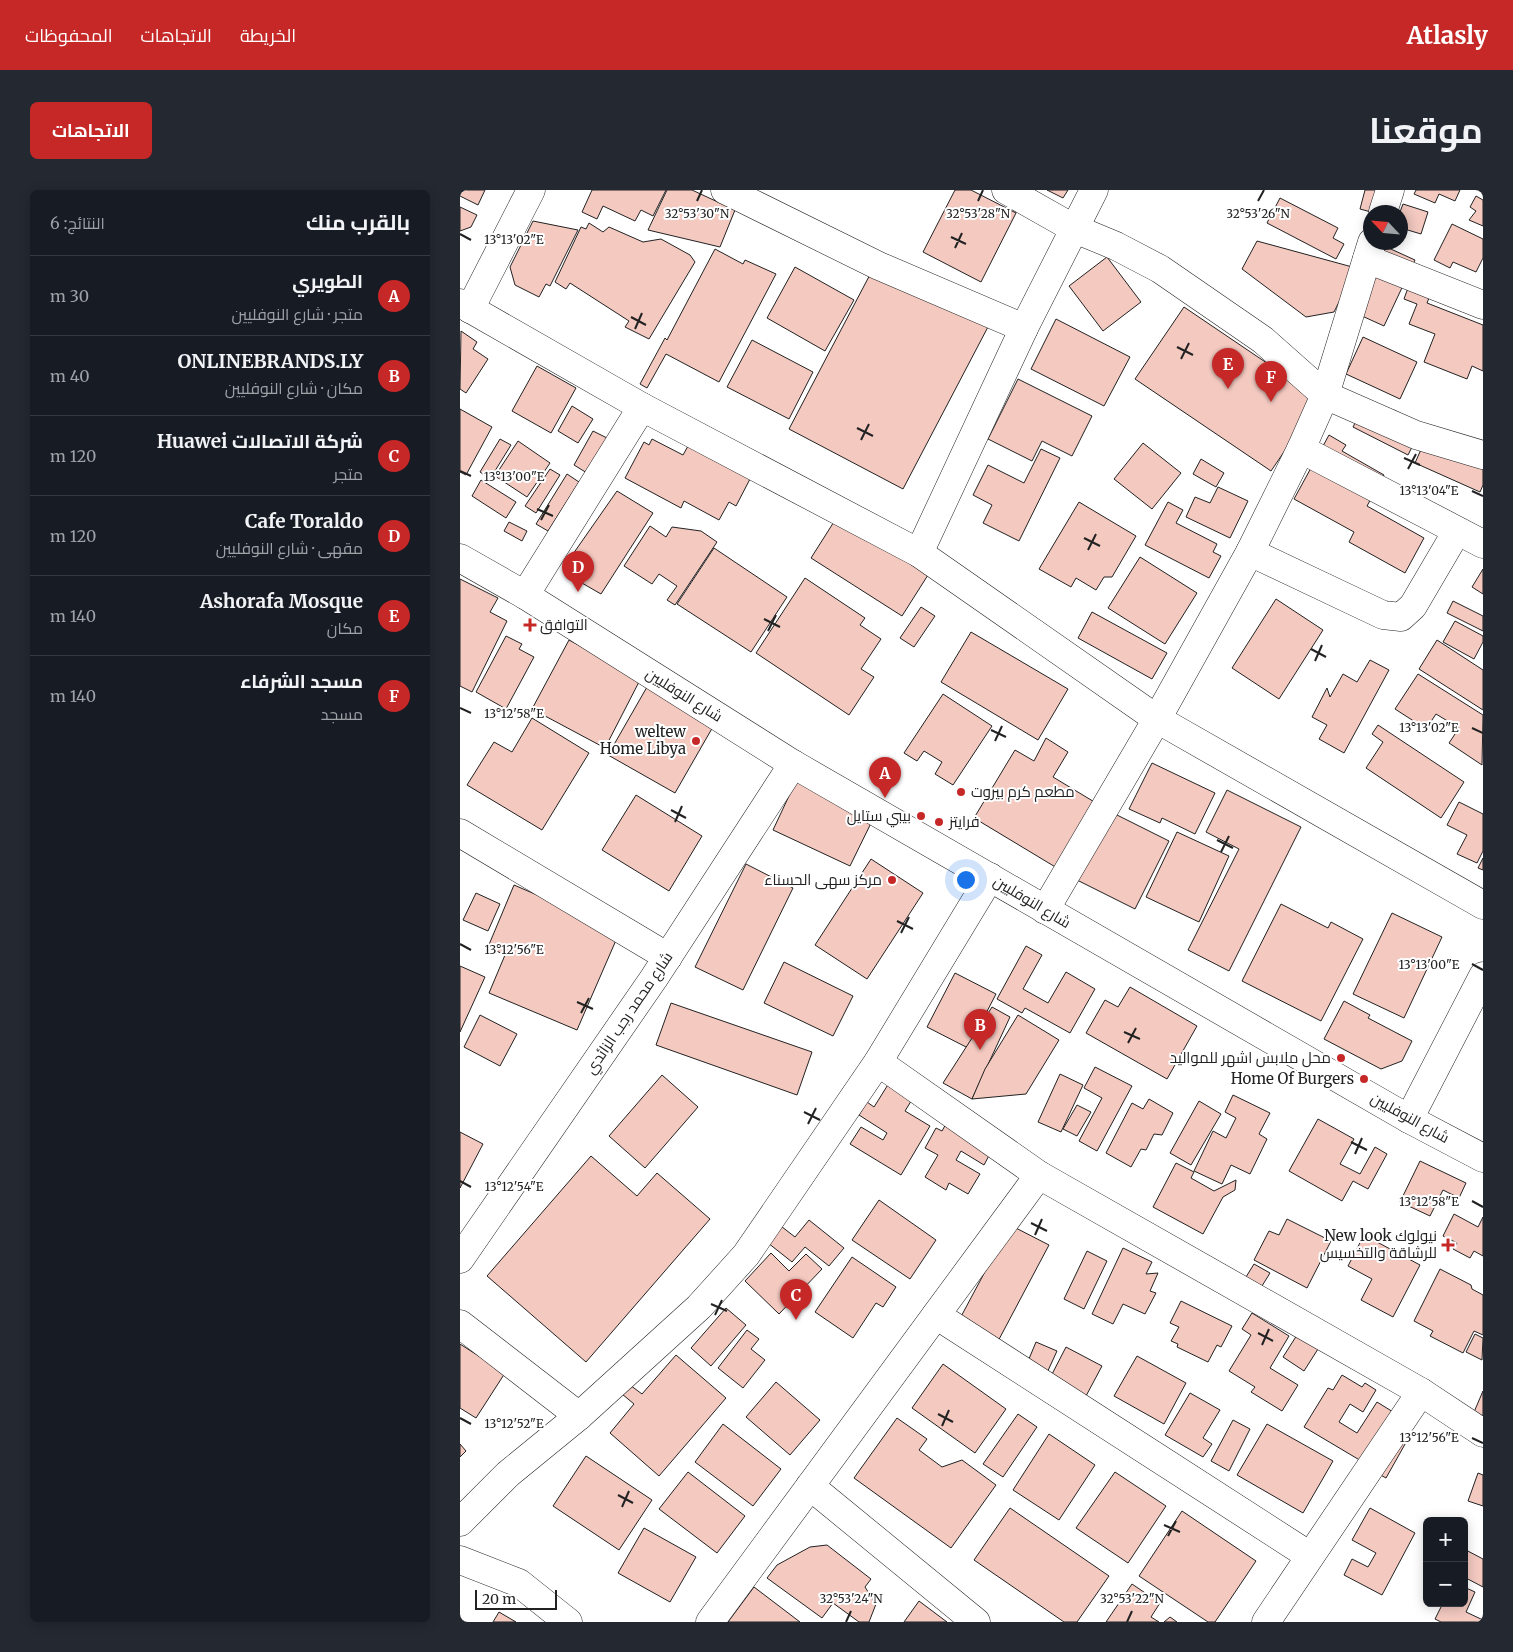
<!DOCTYPE html>
<html lang="ar">
<meta charset="utf-8">
<style>
body{margin:0;font-family:Merriweather,Cairo,serif;background:#242831;color:#f1f3f6;direction:rtl}
.controls{position:absolute;right:15px;bottom:15px;display:grid;overflow:hidden;border-radius:8px;box-shadow:0 2px 12px #0003}
.controls button{width:45px;height:45px;display:grid;place-items:center;padding:0;border:0;border-bottom:1px solid #363941;background:#171b24;color:#f1f3f6;font:25px sans-serif}
.compass{position:absolute;left:903px;top:15px;width:45px;height:45px;border-radius:50%;background:#171b24;box-shadow:0 2px 12px #0003;rotate:296deg}
.scale{position:absolute;left:15px;bottom:12px;width:82px;box-sizing:border-box;padding-left:5px;border:2px solid #222;border-top:0;font-size:14px;line-height:18px;white-space:nowrap;color:#222;-webkit-text-stroke:4px #fff;paint-order:stroke}
.you{position:absolute;left:505px;top:689px;width:18px;height:18px;margin:-12px;border:4px solid #fff;border-radius:50%;background:#1a73e8;box-shadow:0 0 0 8px #1a73e833}
.badge{display:grid;place-items:center;width:32px;height:32px;border-radius:50%;background:#c62828;color:#fff;font-size:16px;font-weight:700}
.pin{position:absolute;translate:-50% -41px;filter:drop-shadow(0 1px 2px #0008)}
.pin::after{content:'';position:absolute;top:26px;width:18px;height:15px;background:inherit;clip-path:polygon(0 0,100% 0,50% 100%)}
.list{margin:0;padding:0;list-style:none}
h2{display:flex;justify-content:space-between;align-items:center;height:65px;margin:0;padding:0 20px;font-size:21px}
h2 small{font-size:16px;font-weight:400;color:#9ea1a6}
.list li{display:grid;grid-template-columns:32px 1fr auto;gap:15px;align-items:center;box-sizing:border-box;height:80px;padding:0 20px;border-top:1px solid #363941}
.list b{display:block;font-size:19px;white-space:nowrap}
.list p{margin:0;font-size:16px;white-space:nowrap;color:#9ea1a6}
.list em{font-size:16px;font-style:normal;color:#9ea1a6}
.map{position:relative;flex:none;width:1023px;height:1432px;overflow:hidden;direction:ltr;border-radius:8px}
header{display:flex;align-items:center;gap:30px;box-sizing:border-box;height:70px;padding:0 25px;background:#c62828;color:#fff}
header strong{font-size:24px}
nav{display:flex;gap:28px;margin-inline-start:auto;font-size:18px}
.intro{display:flex;align-items:center;justify-content:space-between;box-sizing:border-box;height:120px;padding:0 30px}
h1{margin:0;font-size:35px}
.button{padding:12px 22px;border-radius:8px;background:#c62828;color:#fff;font-size:18px;font-weight:700}
main{display:flex;gap:30px;padding:0 30px}
aside{flex:1;background:#171b24;border-radius:8px;box-shadow:0 2px 12px #0003}
.map>svg:first-child{display:block}
</style>
<header>
<strong>Atlasly</strong>
<nav><a>الخريطة</a><a>الاتجاهات</a><a>المحفوظات</a></nav>
</header>
<div class="intro"><h1>موقعنا</h1><a class="button">الاتجاهات</a></div>
<main>
<div class="map">
<svg width="1023" height="1432" viewBox="0 0 1023 1432">
<rect width="100%" height="100%" fill="#fff"/>
<g fill="#f3c9c0" stroke="#222">
<polygon points="0,0 25,0 18,15 0,6"/>
<polygon points="132,0 206,0 193,26 181,20 175,31 143,16 137,29 122,22"/>
<polygon points="207,0 232,0 275,20 260,57 188,40"/>
<polygon points="495,0 511,0 556,23 521,92 463,62"/>
<polygon points="587,0 608,0 603,8"/>
<polygon points="905,0 926,0 911,22 900,19"/>
<polygon points="956,0 1000,0 995,11 979,4 975,13 954,4"/>
<polygon points="1016,6 1023,10 1023,36 1009,30 1016,21 1010,17"/>
<polygon points="820,8 878,38 873,48 884,54 876,69 807,33"/>
<polygon points="943,14 968,22 961,44 941,38 940,22"/>
<polygon points="0,17 17,25 11,37 0,41"/>
<polygon points="73,31 118,40 90,96 86,94 79,107 55,95 50,77"/>
<polygon points="129,33 143,42 149,37 183,52 201,49 230,65 235,72 189,149 165,137 169,131 110,93 106,99 95,92 121,37 126,39"/>
<polygon points="992,34 1023,49 1023,68 1016,82 993,72 990,78 974,70"/>
<polygon points="797,51 896,78 874,122 846,127 782,79"/>
<polygon points="922,55 955,70 924,136 891,121"/>
<polygon points="255,59 283,74 285,70 316,84 259,192 206,164 187,198 180,194 205,148 207,150"/>
<polygon points="647,67 681,112 643,141 609,96"/>
<polygon points="415,75 529,135 443,299 329,239"/>
<polygon points="335,77 394,110 365,161 307,128"/>
<polygon points="949,95 971,103 967,113 1023,135 1023,181 1012,176 1007,189 964,172 975,144 949,134 957,114 944,109"/>
<polygon points="724,117 860,209 811,281 675,189"/>
<polygon points="596,129 670,167 644,216 571,179"/>
<polygon points="1,141 17,152 13,159 28,169 6,203 0,199"/>
<polygon points="903,147 957,172 940,209 886,184"/>
<polygon points="292,150 353,182 329,229 267,197"/>
<polygon points="77,176 116,198 91,243 52,221"/>
<polygon points="558,189 632,226 612,266 582,251 572,271 528,249"/>
<polygon points="112,216 133,229 118,253 98,241"/>
<polygon points="0,219 32,237 6,285 0,282"/>
<polygon points="902,219 928,232 934,220 963,235 948,265 893,237"/>
<polygon points="133,241 147,248 127,283 114,275"/>
<polygon points="869,245 886,255 882,261 924,285 907,316 964,348 945,383 889,352 894,342 834,309"/>
<polygon points="967,246 1023,263 1023,295 1020,302 955,273"/>
<polygon points="40,249 51,255 30,289 20,282"/>
<polygon points="192,249 223,265 228,256 290,289 276,316 269,312 259,330 224,311 221,318 165,288 184,252 189,255"/>
<polygon points="58,251 90,273 67,307 35,286"/>
<polygon points="683,253 721,283 692,319 654,289"/>
<polygon points="581,259 600,268 559,351 523,333 532,315 513,305 528,275 564,293"/>
<polygon points="741,269 764,283 756,297 733,284"/>
<polygon points="90,279 100,285 76,323 65,316"/>
<polygon points="107,284 119,292 88,341 76,334"/>
<polygon points="21,290 56,312 46,328 12,306"/>
<polygon points="758,297 788,311 770,348 726,327 735,307 750,313"/>
<polygon points="157,301 193,323 141,404 115,389 113,364"/>
<polygon points="619,312 676,346 652,387 644,387 636,400 616,388 611,397 579,379"/>
<polygon points="708,312 723,320 716,333 757,354 753,362 761,366 749,388 685,355"/>
<polygon points="377,327 468,385 442,426 351,368"/>
<polygon points="49,332 67,341 62,351 44,341"/>
<polygon points="190,336 206,347 212,337 241,341 257,352 215,415 207,410 217,396 199,384 192,394 164,376"/>
<polygon points="254,358 327,407 291,462 217,414"/>
<polygon points="680,367 737,403 705,454 648,418"/>
<polygon points="1023,379 1023,404 1012,397"/>
<polygon points="345,388 405,428 400,435 421,449 401,479 414,487 389,525 296,463"/>
<polygon points="0,389 38,408 30,422 47,431 12,502 0,496"/>
<polygon points="816,409 863,440 819,509 772,478"/>
<polygon points="993,411 1023,426 1023,441 987,423"/>
<polygon points="461,417 475,426 454,457 440,448"/>
<polygon points="632,422 707,463 692,489 618,448"/>
<polygon points="995,431 1023,446 1023,452 1014,469 983,452"/>
<polygon points="511,442 608,499 578,550 481,492"/>
<polygon points="46,446 62,454 59,459 74,467 46,519 16,502"/>
<polygon points="109,450 181,488 145,558 72,519"/>
<polygon points="977,450 1023,480 1023,520 959,479"/>
<polygon points="910,470 929,480 884,563 859,549 867,535 852,527 867,498 870,507 883,484 897,492"/>
<polygon points="958,484 1023,525 1022,575 989,553 999,538 976,524 966,539 935,519"/>
<polygon points="187,497 254,535 215,603 148,565"/>
<polygon points="483,504 532,536 493,595 475,584 482,572 464,561 457,571 444,563"/>
<polygon points="72,528 129,563 82,640 7,595 34,552 52,562"/>
<polygon points="918,535 1004,592 981,628 906,578 923,552 912,544"/>
<polygon points="586,548 608,562 593,587 641,616 602,681 514,628 555,560 574,571"/>
<polygon points="692,573 755,603 735,644 702,628 700,633 669,619"/>
<polygon points="336,591 414,627 390,676 313,640"/>
<polygon points="767,600 841,637 769,781 728,760 779,659 746,642"/>
<polygon points="176,605 242,646 209,701 142,660"/>
<polygon points="999,612 1023,624 1023,661 1017,673 997,664 1007,645 987,635"/>
<polygon points="651,622 709,651 675,719 617,690"/>
<polygon points="717,642 769,666 739,732 686,707"/>
<polygon points="1023,668 1023,680 1018,678"/>
<polygon points="411,669 463,703 407,789 355,755"/>
<polygon points="286,674 333,698 283,800 235,777"/>
<polygon points="54,695 160,741 117,840 29,803 45,765 28,757"/>
<polygon points="16,703 40,714 28,741 3,730"/>
<polygon points="821,714 868,738 871,732 903,749 861,831 782,791"/>
<polygon points="932,723 982,747 944,828 893,804"/>
<polygon points="566,756 582,765 563,799 588,813 606,782 635,799 610,843 565,818 562,823 537,809"/>
<polygon points="324,772 393,806 373,846 304,813"/>
<polygon points="0,776 25,787 0,842"/>
<polygon points="495,783 536,804 508,858 467,837"/>
<polygon points="670,797 737,836 707,889 626,843 645,810 658,817"/>
<polygon points="884,811 910,825 908,828 952,851 942,871 921,879 864,849"/>
<polygon points="211,813 352,862 337,905 196,855"/>
<polygon points="532,817 550,827 512,909 483,893"/>
<polygon points="20,825 57,844 40,876 4,857"/>
<polygon points="558,825 599,850 566,904 512,909 525,879"/>
<polygon points="635,877 672,896 637,961 619,951 642,908 624,898"/>
<polygon points="600,884 623,895 601,942 578,932"/>
<polygon points="202,885 238,917 185,978 149,946"/>
<polygon points="429,893 453,908 445,921 470,936 441,985 390,954 401,937 423,950 427,943 399,925 407,912 414,917"/>
<polygon points="773,905 810,923 799,944 807,949 790,984 771,975 762,994 734,981 753,941 766,948 776,928 765,922"/>
<polygon points="689,909 713,923 702,945 694,944 686,960 681,959 671,977 646,963 672,913 683,919"/>
<polygon points="739,911 761,924 731,975 710,963"/>
<polygon points="617,915 631,922 617,946 603,939"/>
<polygon points="858,929 894,949 880,974 900,984 915,957 927,964 908,999 893,991 882,1011 829,981"/>
<polygon points="487,932 533,958 524,975 501,961 496,970 520,984 508,1004 489,993 486,1000 465,987 478,965 465,958 476,938 482,941"/>
<polygon points="0,942 23,954 0,998"/>
<polygon points="131,966 177,1006 197,983 250,1029 126,1172 27,1086"/>
<polygon points="960,971 1006,993 999,1008 983,1000 970,1026 940,1012"/>
<polygon points="716,973 734,982 731,988 754,1001 776,990 775,1000 763,1007 743,1044 693,1017"/>
<polygon points="419,1010 476,1050 450,1089 392,1050"/>
<polygon points="994,1024 1018,1037 1023,1027 1023,1066 1014,1061 1010,1068 993,1059 997,1053 983,1046"/>
<polygon points="827,1029 871,1051 847,1098 794,1070 809,1041 819,1045"/>
<polygon points="349,1030 384,1058 369,1076 345,1057 332,1072 303,1049 317,1033 335,1047"/>
<polygon points="550,1035 589,1055 536,1155 497,1134"/>
<polygon points="904,1045 960,1075 933,1127 901,1110 912,1089 888,1076"/>
<polygon points="663,1058 692,1072 686,1084 698,1083 690,1101 696,1103 685,1124 663,1114 653,1134 632,1124"/>
<polygon points="627,1061 647,1071 624,1119 604,1109"/>
<polygon points="311,1063 329,1081 346,1064 362,1079 319,1124 285,1091"/>
<polygon points="392,1067 436,1097 423,1117 416,1113 393,1148 355,1122"/>
<polygon points="794,1074 810,1083 802,1096 786,1087"/>
<polygon points="980,1079 1011,1095 1012,1099 1023,1105 1023,1145 1014,1141 1003,1163 970,1146 973,1141 954,1131"/>
<polygon points="721,1111 772,1136 761,1157 757,1155 748,1172 717,1157 718,1154 711,1151 719,1137 710,1133"/>
<polygon points="266,1118 286,1135 251,1176 231,1158"/>
<polygon points="792,1123 829,1146 810,1178 838,1195 822,1221 791,1202 795,1197 769,1181 791,1145 782,1139"/>
<polygon points="287,1140 299,1149 291,1159 305,1170 283,1198 258,1178"/>
<polygon points="1015,1144 1023,1148 1022,1170 1006,1162"/>
<polygon points="837,1145 858,1159 844,1181 823,1167"/>
<polygon points="576,1152 597,1161 586,1185 566,1176"/>
<polygon points="0,1154 45,1183 16,1228 0,1218"/>
<polygon points="606,1157 642,1176 626,1206 590,1188"/>
<polygon points="216,1165 266,1208 199,1286 150,1243 174,1214 162,1204 170,1195 182,1204"/>
<polygon points="677,1166 726,1193 704,1234 654,1206"/>
<polygon points="483,1174 546,1219 515,1263 452,1218"/>
<polygon points="882,1185 902,1197 905,1193 916,1200 903,1222 890,1214 879,1232 897,1243 917,1212 938,1225 908,1275 844,1237 868,1198 873,1200"/>
<polygon points="316,1192 360,1230 330,1265 286,1227"/>
<polygon points="1023,1201 1023,1226 1014,1222"/>
<polygon points="730,1203 760,1220 743,1248 752,1254 743,1267 705,1245"/>
<polygon points="558,1224 577,1237 543,1287 523,1274"/>
<polygon points="437,1228 467,1249 459,1260 482,1277 502,1270 536,1295 491,1358 394,1288"/>
<polygon points="773,1230 790,1239 769,1281 751,1271"/>
<polygon points="263,1234 321,1279 293,1316 235,1272"/>
<polygon points="807,1234 873,1271 843,1323 777,1285"/>
<polygon points="942,1234 953,1240 926,1288 915,1282"/>
<polygon points="589,1244 635,1275 599,1330 553,1300"/>
<polygon points="0,1254 6,1261 0,1267"/>
<polygon points="126,1266 192,1310 159,1360 93,1316"/>
<polygon points="228,1282 285,1326 257,1363 199,1319"/>
<polygon points="655,1282 706,1316 668,1373 616,1338"/>
<polygon points="1018,1283 1023,1285 1023,1316 1008,1311"/>
<polygon points="550,1318 649,1386 617,1432 604,1432 514,1370"/>
<polygon points="910,1318 955,1343 922,1405 884,1385 892,1369 908,1377 916,1363 892,1350"/>
<polygon points="722,1321 796,1371 755,1432 748,1432 679,1386"/>
<polygon points="184,1338 236,1367 210,1412 158,1383"/>
<polygon points="367,1355 411,1389 405,1397 416,1414 409,1432 399,1432 373,1413 362,1428 307,1388 317,1375 350,1357"/>
<polygon points="1004,1359 1023,1369 1023,1397 1004,1387"/>
<polygon points="672,1394 700,1413 691,1427 699,1432 646,1432"/>
<polygon points="294,1397 340,1432 268,1432"/>
<polygon points="1004,1397 1015,1402 1006,1422 1023,1430 1023,1432 981,1432 975,1429 983,1413 1004,1413"/>
<polygon points="459,1411 487,1432 444,1432"/>
<polygon points="39,1422 56,1432 33,1432"/>
<polygon points="710,1427 717,1432 704,1432"/>
</g>
<g fill="none" stroke-linecap="round" stroke-linejoin="round">
<defs>
<g id="minor">
<polyline points="265,0 419,76 564,138"/>
<polyline points="546,0 615,39 656,56 700,79 803,150 865,205 956,245 1023,265"/>
<polyline points="923,22 930,0"/>
<polyline points="907,69 1023,115"/>
<polyline points="0,113 182,217 459,363 697,529 1023,715"/>
<polyline points="10,119 71,0"/>
<polyline points="841,259 1023,354"/>
<polyline points="790,362 923,425 941,427 953,416 997,341"/>
<polyline points="459,363 564,138 634,0"/>
<polyline points="65,405 182,217"/>
<polyline points="0,643 208,767"/>
<polyline points="585,720 697,529 790,362 841,259 865,205 912,52"/>
<polyline points="418,872 579,985 961,1202 1023,1243"/>
<polyline points="949,929 1023,786"/>
<polyline points="0,1069 194,788 333,574"/>
<polyline points="476,1125 850,1366"/>
<polyline points="0,1134 119,1226"/>
<polyline points="350,1296 516,1432"/>
<polyline points="0,1332 48,1284 119,1226 239,1117 286,1065 418,872 530,687"/>
<polyline points="0,1370 59,1393 108,1432"/>
<polyline points="250,1432 579,985"/>
<polyline points="806,1432 961,1202"/>
</g>
<polyline id="major" points="0,368 65,405 333,574 949,929 1023,968"/>
</defs>
<use href="#minor" stroke="#222" stroke-width="29"/>
<use href="#major" stroke="#222" stroke-width="29"/>
<use href="#minor" stroke="#fff" stroke-width="28"/>
<use href="#major" stroke="#fff" stroke-width="28"/>
</g>
<path fill="none" stroke="#222" stroke-width="2" d="M237,11L242,0M518,11L523,0M798,11L804,0M0,44L11,50M491,47L506,54M495,58L502,43M171,127L186,135M175,139L182,123M717,157L733,165M721,169L729,153M397,238L413,246M401,250L409,234M944,268L960,275M948,279L956,264M0,281L11,286M1012,301L1023,306M77,319L93,326M81,330L89,315M624,348L640,356M628,360L636,344M304,429L320,437M308,441L316,425M851,459L866,467M855,471L862,455M0,518L11,523M1012,538L1023,543M531,540L546,547M535,551L542,536M211,620L226,628M215,632L222,616M757,650L773,658M761,662L769,646M437,731L453,739M441,743L449,727M0,754L11,760M1012,774L1023,780M117,812L133,819M121,823L129,808M664,842L680,849M668,853L676,838M344,922L360,930M348,934L356,918M891,952L907,960M895,964L902,948M0,991L11,997M1012,1011L1023,1017M571,1033L587,1041M575,1045L582,1029M251,1114L267,1121M255,1125L262,1110M798,1143L813,1151M802,1155L809,1139M478,1224L493,1232M0,1228L11,1234M482,1236L489,1220M1012,1248L1023,1253M158,1305L173,1313M162,1317L169,1301M704,1335L720,1342M708,1346L716,1331M386,1432L391,1421M667,1432L672,1421"/>
<g fill="#c62828" stroke="#fff" stroke-width="2">
<path d="M67.5 427.5h5v5h5v5h-5v5h-5v-5h-5v-5h5z"/>
<circle cx="236" cy="551" r="5"/>
<circle cx="501" cy="602" r="5"/>
<circle cx="461" cy="626" r="5"/>
<circle cx="479" cy="632" r="5"/>
<circle cx="432" cy="690" r="5"/>
<circle cx="881" cy="868" r="5"/>
<circle cx="904" cy="889" r="5"/>
<path d="M985.5 1047.5h5v5h5v5h-5v5h-5v-5h-5v-5h5z"/>
</g>
<g text-anchor="middle" stroke-width="4" stroke-linejoin="round" paint-order="stroke">
<g font-size="15" fill="#222" stroke="#fff" text-anchor="end">
<text x="80" y="440" text-anchor="start">التوافق</text>
<text x="226" y="547">weltew<tspan x="226" dy="17">Home Libya</tspan></text>
<text x="511" y="607" text-anchor="start">مطعم كرم بيروت</text>
<text x="451" y="631">بيبي ستايل</text>
<text x="489" y="637" text-anchor="start">فرايتز</text>
<text x="422" y="695">مركز سهى الحسناء</text>
<text x="871" y="873">محل ملابس اشهر للمواليد</text>
<text x="894" y="894">Home Of Burgers</text>
<text x="977" y="1051">New look نيولوك<tspan x="977" dy="17">للرشاقة والتخسيس</tspan></text>
</g>
<g font-size="15" fill="#222" stroke="#fff">
<text transform="translate(224 505) rotate(32)" y="5">شارع النوفليين</text>
<text transform="translate(572 712) rotate(31)" y="5">شارع النوفليين</text>
<text transform="translate(169 823) rotate(-56)" y="5">شارع محمد رجب الزائدي</text>
<text transform="translate(950 928) rotate(29)" y="5">شارع النوفليين</text>
</g>
</g>
<g font-size="12" text-anchor="middle" fill="#222" stroke="#fff" stroke-width="4" stroke-linejoin="round" paint-order="stroke">
<text x="237" y="28">32°53'30"N</text>
<text x="518" y="28">32°53'28"N</text>
<text x="798" y="28">32°53'26"N</text>
<text x="54" y="54">13°13'02"E</text>
<text x="54" y="291">13°13'00"E</text>
<text x="969" y="305">13°13'04"E</text>
<text x="54" y="528">13°12'58"E</text>
<text x="969" y="542">13°13'02"E</text>
<text x="54" y="764">13°12'56"E</text>
<text x="969" y="779">13°13'00"E</text>
<text x="54" y="1001">13°12'54"E</text>
<text x="969" y="1016">13°12'58"E</text>
<text x="54" y="1238">13°12'52"E</text>
<text x="969" y="1252">13°12'56"E</text>
<text x="391" y="1413">32°53'24"N</text>
<text x="672" y="1413">32°53'22"N</text>
</g>
</svg>
<div class="controls">
<button>+</button>
<button>−</button>
</div>
<svg class="compass" viewBox="-18 -18 36 36"><path d="M0-13l5 13h-10z" fill="#e53935"/><path d="M0 13l5-13h-10z" fill="#9ea1a6"/></svg>
<div class="scale">20 m</div>
<div class="you"></div>
<div class="pin badge" style="left:425px;top:608px">A</div>
<div class="pin badge" style="left:520px;top:860px">B</div>
<div class="pin badge" style="left:336px;top:1130px">C</div>
<div class="pin badge" style="left:118px;top:402px">D</div>
<div class="pin badge" style="left:768px;top:199px">E</div>
<div class="pin badge" style="left:811px;top:212px">F</div>
</div>
<aside>
<h2>بالقرب منك<small>النتائج: 6</small></h2>
<ul class="list">
<li><span class="badge">A</span><div><b>الطويري</b><p>متجر · شارع النوفليين</p></div><em>30 m</em></li>
<li><span class="badge">B</span><div><b>ONLINEBRANDS.LY</b><p>مكان · شارع النوفليين</p></div><em>40 m</em></li>
<li><span class="badge">C</span><div><b>شركة الاتصالات Huawei</b><p>متجر</p></div><em>120 m</em></li>
<li><span class="badge">D</span><div><b>Cafe Toraldo</b><p>مقهى · شارع النوفليين</p></div><em>120 m</em></li>
<li><span class="badge">E</span><div><b>Ashorafa Mosque</b><p>مكان</p></div><em>140 m</em></li>
<li><span class="badge">F</span><div><b>مسجد الشرفاء</b><p>مسجد</p></div><em>140 m</em></li>
</ul>
</aside>
</main>
